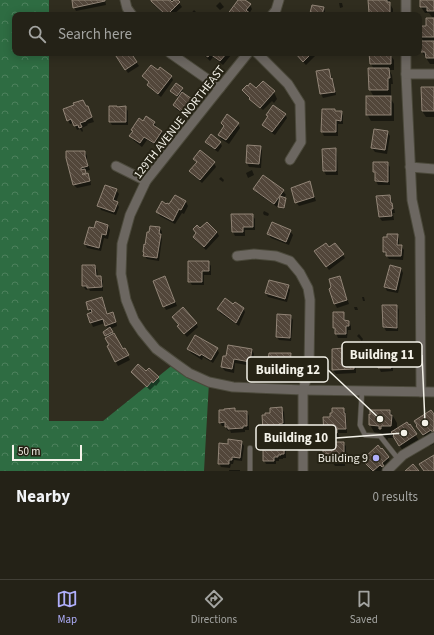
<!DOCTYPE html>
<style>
body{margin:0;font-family:"Source Sans 3",sans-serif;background:#2c2a20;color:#f1f3f6}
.scale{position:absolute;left:12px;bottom:10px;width:70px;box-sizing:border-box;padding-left:4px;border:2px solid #f4f2e9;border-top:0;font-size:11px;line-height:14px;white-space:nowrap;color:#f4f2e9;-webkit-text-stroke:3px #262315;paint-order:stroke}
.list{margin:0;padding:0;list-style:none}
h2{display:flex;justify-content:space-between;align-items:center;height:52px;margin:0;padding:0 16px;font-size:17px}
h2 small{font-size:13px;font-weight:400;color:#a3a4a1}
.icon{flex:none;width:22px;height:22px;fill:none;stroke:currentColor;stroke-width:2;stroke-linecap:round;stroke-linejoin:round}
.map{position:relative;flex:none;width:434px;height:471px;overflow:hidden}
.search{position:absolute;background:#242217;box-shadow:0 2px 10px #0003;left:12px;right:12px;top:12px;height:44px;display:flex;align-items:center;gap:10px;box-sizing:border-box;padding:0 14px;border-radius:8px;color:#a3a4a1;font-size:15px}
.sheet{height:108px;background:#242217}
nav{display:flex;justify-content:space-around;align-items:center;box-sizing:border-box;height:56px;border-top:1px solid #413f36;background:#242217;font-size:11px;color:#a3a4a1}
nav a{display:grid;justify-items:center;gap:2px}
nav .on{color:#afaefa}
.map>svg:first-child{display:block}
</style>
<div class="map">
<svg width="434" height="471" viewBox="0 0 434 471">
<defs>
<pattern id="forest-crowns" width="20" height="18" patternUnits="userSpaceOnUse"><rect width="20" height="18" fill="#2e6c42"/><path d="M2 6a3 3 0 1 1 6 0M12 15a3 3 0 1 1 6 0" fill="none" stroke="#4d815d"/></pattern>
<pattern id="building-back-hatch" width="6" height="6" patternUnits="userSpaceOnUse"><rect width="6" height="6" fill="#52463a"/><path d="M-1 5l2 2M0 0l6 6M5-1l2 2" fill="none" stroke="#6c6156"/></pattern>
</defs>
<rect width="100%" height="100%" fill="#302d1f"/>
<polygon fill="url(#forest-crowns)" points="0,0 49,0 49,15 15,15 15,53 49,53 49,421 103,421 175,363 209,382 204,471 0,471"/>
<g fill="#0007">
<polygon points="73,0 105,0 106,5 76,11 74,7"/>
<polygon points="153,0 169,0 171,4 175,0 177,0 182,7 173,15 165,15 154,5 152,1"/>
<polygon points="239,0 243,0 250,5 252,9 249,14 251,15 228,15"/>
<polygon points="369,0 390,0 390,4 393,9 393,15 371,15 370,13"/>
<polygon points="421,0 434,0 434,17 432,17 429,13 425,13 421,7"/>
<polygon points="220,2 224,7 220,10 216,6"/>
<polygon points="339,3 342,3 343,7 340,8"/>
<polygon points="323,7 325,11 325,15 309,15"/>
<polygon points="194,10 199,15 190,15"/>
<polygon points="434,19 434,64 430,64 422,52 424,42 421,37 421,27 427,27"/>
<polygon points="115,53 130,53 139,66 128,73"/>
<polygon points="202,53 230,53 231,55 223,65 213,57 210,61"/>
<polygon points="294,53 313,53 315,56 306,65"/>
<polygon points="370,53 391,53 391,56 394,60 394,70 389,70 392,75 393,84 391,84 391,96 389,96 394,104 394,121 371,121 367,114 374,97 370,90 374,69 371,64"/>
<polygon points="329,70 334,83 336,95 323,98 321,94"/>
<polygon points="143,76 171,76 173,80 161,97 151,89 148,85 150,83 146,80"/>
<polygon points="422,88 434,88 434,117 426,117 422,111"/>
<polygon points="182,89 183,91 181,93 191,100 193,104 185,115 176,109 174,105 179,98 171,91"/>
<polygon points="256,89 274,92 277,99 274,103 272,101 263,110 253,101 252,102 243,90"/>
<polygon points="75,105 86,108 88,107 94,122 87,124 88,125 82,128 83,131 82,132 80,129 77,130 74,123 70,124 68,120"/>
<polygon points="126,108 128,111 128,125 112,125 110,122"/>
<polygon points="335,110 336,112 341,112 343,116 343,124 338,124 338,136 324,136 322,132"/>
<polygon points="285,114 287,118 275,135 266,129 264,125 269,118 267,115"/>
<polygon points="154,122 156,126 156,128 162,132 164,136 157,146 147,140 142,147 133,140 131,136 133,132 132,130 143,123"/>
<polygon points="222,123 238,124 240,128 229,144 221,139 219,135 224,127"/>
<polygon points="387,132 390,136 387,154 375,152 372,148"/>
<polygon points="206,142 220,142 222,146 218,152 209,146"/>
<polygon points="248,146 260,147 262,151 261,168 249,167 247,163"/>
<polygon points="335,149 337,153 338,175 326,175 324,171"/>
<polygon points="85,152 87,156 87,161 90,170 85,171 90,178 91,185 77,188 74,185"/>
<polygon points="194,159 214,163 216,167 202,183 193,175 191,171 197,164"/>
<polygon points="387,163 390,167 390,185 378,185 376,181 376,175 374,171"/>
<polygon points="252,170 254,175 248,178 246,173"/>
<polygon points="221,177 224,180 223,182 219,179"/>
<polygon points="311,187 316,201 299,206 296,202"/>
<polygon points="254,189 283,191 286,195 283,198 285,198 286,200 284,209 280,208 278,205 277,207 257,193"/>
<polygon points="116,190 119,194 116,202 119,207 116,215 101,210 99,206"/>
<polygon points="175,196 186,202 188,206 184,214 182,213 175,224 160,216 157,212 170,205"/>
<polygon points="389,196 392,200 392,205 394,208 395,213 393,213 394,220 382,221 379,217"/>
<polygon points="264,211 268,213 269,214 268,216 264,215 263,213"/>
<polygon points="232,215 252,215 255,219 255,230 245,230 245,236 235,236 233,232"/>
<polygon points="108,226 110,230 108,239 104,238 101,251 87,248 85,244 95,229"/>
<polygon points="160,228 162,232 161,237 162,239 159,261 147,259 144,255 145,254"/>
<polygon points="194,229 217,232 219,236 206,250 196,241 194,237 196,234"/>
<polygon points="290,231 293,235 289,245 271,238 268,234"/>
<polygon points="397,235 399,239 399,246 401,246 404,250 403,260 389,259 384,252"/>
<polygon points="329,249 343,255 345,258 329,270 318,255"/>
<polygon points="208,262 211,266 211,275 204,275 204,285 192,285 189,281"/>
<polygon points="95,266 97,270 98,277 101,277 103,281 103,291 90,291 89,289 86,290 83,286"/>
<polygon points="390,266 401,269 403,273 398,293 387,291 385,287"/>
<polygon points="167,281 177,306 166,310 164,306"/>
<polygon points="341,281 349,304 337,308 335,304"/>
<polygon points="288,286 290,290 287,302 268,297 266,293"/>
<polygon points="362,297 364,297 365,301 363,301"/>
<polygon points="102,298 104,302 108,315 112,313 115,317 117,326 110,329 123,351 125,350 130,360 118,366 108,347 110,346 104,332 109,330 105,323 93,327 88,315 91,314 89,309"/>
<polygon points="234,306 243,308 245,312 239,326 220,313 218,309"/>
<polygon points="397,306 399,310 398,331 386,331 384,327 384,319"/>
<polygon points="354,307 357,307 358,310 355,310"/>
<polygon points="343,313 345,317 345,321 349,322 351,326 351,330 348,330 347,338 338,338 334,328"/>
<polygon points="290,316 293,320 291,341 279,340 277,337"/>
<polygon points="196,323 198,327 187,337 181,330 180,326"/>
<polygon points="359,334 363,339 362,341 357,336"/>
<polygon points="396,345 398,349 399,358 394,358 394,360 393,360 393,371 381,372 379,368"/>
<polygon points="188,349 217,349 219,353 213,363 203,357 202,360 191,353"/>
<polygon points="342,349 344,353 344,358 353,358 356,362 356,373 336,374 333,370 333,350"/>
<polygon points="252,350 254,354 252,366 235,363 234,373 225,371 222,367 224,357"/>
<polygon points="290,354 292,358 292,370 281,370 281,373 268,373 266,369"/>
<polygon points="132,372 146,372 158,377 160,381 156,386 155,385 150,390 135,376"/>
<polygon points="281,408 284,412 285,427 280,427 280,433 266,434 264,430 271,414"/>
<polygon points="234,409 236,412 247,412 249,416 249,430 245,430 245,432 231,433 230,430 228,431 225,426 222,426 220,422"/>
<polygon points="343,409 346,413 347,433 338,433 339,437 334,437 337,443 343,443 346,446 346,461 345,461 345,466 335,466 330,458 326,458 324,454 324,439 329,439 325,433 331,418"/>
<polygon points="390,411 397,423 397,426 398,428 410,426 423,447 407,458 395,438 388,438 387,441 385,437 377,437 370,425 370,416"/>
<polygon points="434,416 434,444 430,446 417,426"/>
<polygon points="284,438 286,442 286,458 283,458 283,459 279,459 279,461 276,461 276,464 266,464 264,460"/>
<polygon points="241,442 244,446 242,461 234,460 233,464 231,464 230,468 221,467 219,463 229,445"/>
<polygon points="387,456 394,467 393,471 371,471 364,459"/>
<rect x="229" y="470" width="11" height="1"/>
</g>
<g fill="url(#building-back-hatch)" stroke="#928577">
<polygon points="72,0 105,0 105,1 73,8"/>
<polygon points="151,0 170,0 172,2 174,0 178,0 180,2 167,15 166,15 151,1"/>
<polygon points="238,0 245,0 251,4 246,10 252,15 227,15"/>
<polygon points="368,0 387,0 387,2 390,2 390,13 369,13"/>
<polygon points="420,0 434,0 434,11 427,11 427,7 420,7"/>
<polygon points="312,5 324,7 322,15 308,15 308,13 310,13"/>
<polygon points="426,18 434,18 434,37 420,37 420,26 426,26"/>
<polygon points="421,41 434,41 434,58 426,58 425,52 421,52"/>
<polygon points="114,53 131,53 137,62 125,70"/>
<polygon points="202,53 227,53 220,61 210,54 208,57"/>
<polygon points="295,53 312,53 303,62"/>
<polygon points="369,53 391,53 391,64 370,64"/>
<polygon points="151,65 158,70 160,67 172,76 158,94 147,85 149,82 142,76"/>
<polygon points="368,68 389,68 390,78 388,78 388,90 369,90"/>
<polygon points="329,69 331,79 332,78 335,92 320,94 316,71"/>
<polygon points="263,81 275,91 260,108 249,99 250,98 242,90 247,85 248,86 250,83 256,88"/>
<polygon points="176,83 183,88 177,96 170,91"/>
<polygon points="421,87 434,87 434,111 422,111"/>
<polygon points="182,92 192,99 182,112 173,105"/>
<rect x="366" y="96" width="25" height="19"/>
<polygon points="83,100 86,106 88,106 92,117 86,120 86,121 80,123 82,127 79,128 78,125 74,126 71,119 67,121 63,109 74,105 73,103"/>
<polygon points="273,105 286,114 272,132 262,125 268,116 266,115"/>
<polygon points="109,106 117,106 117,107 126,106 126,122 109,122"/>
<polygon points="322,109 335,109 335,111 342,111 341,121 336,120 336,132 321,132"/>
<polygon points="227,114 239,123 226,140 218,135 224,126 221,123"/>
<polygon points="146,116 155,122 153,125 162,131 154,143 144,137 140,143 129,136 133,131 131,130 139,118 143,121"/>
<polygon points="374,129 388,131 385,150 371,148"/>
<polygon points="211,134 221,142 215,149 205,142"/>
<polygon points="247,145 261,146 259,164 246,163"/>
<polygon points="336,148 336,171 323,171 322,149"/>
<polygon points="200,150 215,162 200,180 189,171 197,162 193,159"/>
<polygon points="66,151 85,151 85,156 88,166 81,168 81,170 85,169 86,173 82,174 83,175 88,173 90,181 73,185 66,158"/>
<polygon points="373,162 388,162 388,182 375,181 375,172 373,172"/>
<polygon points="263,175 284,190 274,204 253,189"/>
<polygon points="310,181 314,197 295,203 291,188"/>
<polygon points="105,185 117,189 113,200 118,202 114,212 97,206"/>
<polygon points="175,195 186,201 181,210 179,209 173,221 156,212 162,201 166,204 167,203 169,204"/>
<polygon points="390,195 391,203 392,203 393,209 391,209 392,216 379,217 376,196"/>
<polygon points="280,196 286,198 284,208 278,207"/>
<polygon points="231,214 253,214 253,227 243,227 243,232 232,232"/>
<polygon points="96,221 108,225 106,235 102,234 99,248 84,244 89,227 94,228"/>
<polygon points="207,222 217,232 204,247 193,237 196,233 193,229 197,225 200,228"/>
<polygon points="272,222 291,230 286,242 267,234"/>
<polygon points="150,226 160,227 159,234 161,234 157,258 143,256 144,253 143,252 144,244 145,245 147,232 149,232"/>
<polygon points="387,234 398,234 397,245 402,245 401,256 386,256 386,252 383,252 383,237 387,237"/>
<polygon points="326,243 329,247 335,243 344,254 326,267 314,251"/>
<polygon points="188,261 209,261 209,271 202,271 202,282 188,282"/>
<polygon points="82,265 95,265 96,276 101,276 102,287 87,288 87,286 82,286"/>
<polygon points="390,265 401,268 396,290 384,287"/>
<polygon points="165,276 175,302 163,307 153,281"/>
<polygon points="340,276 347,300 334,304 329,289 331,287 329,279"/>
<polygon points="269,280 289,285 285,299 265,293"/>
<polygon points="102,297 107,314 113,312 116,322 105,326 103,319 90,323 87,314 92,312 91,309 88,310 86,302"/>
<polygon points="225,298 233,304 235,302 244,308 236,323 217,309"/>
<polygon points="382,305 397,305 397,328 383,327"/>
<polygon points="183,307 197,323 184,334 177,326 179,325 172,317"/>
<polygon points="333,312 344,312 344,320 349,321 349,326 346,326 346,334 335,334 335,328 333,328"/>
<polygon points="277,314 291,315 290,338 276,337"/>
<polygon points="110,327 113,332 105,336 103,332"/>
<polygon points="114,333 123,349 125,348 129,355 115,362 107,346 109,345 105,338"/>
<polygon points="195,335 218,348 211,360 201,354 200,356 187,349"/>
<polygon points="386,344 397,344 397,354 393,355 393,357 391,357 391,368 378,368 377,346 386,346"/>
<polygon points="228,345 252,349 250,362 234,359 232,369 221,367 223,356 226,356"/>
<polygon points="343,348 343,357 354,357 354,369 332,370 332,349"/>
<polygon points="269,353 291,353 290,366 279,366 279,369 265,369 265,360 268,360"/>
<polygon points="138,364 146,371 149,368 159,377 153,383 152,381 147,387 131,372"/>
<polygon points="282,407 283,423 279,424 279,430 263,430 262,415 265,415 265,413 270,413 270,408"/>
<polygon points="235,408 235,411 247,411 247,426 243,426 243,428 228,429 228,427 225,427 225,422 219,423 219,410 224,410 224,409"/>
<polygon points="332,408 344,408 344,413 345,413 346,429 337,429 337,433 324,434 323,417 330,417 330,413 332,413"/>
<polygon points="370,410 390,410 390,415 392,415 391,426 381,426 381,429 379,429 379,426 369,425 369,414 370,415"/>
<polygon points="431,410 434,414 434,429 433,429 434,432 433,433 431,430 423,435 416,426 417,425 414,421"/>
<polygon points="407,422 409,425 410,424 417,434 399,446 393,436 394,435 391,432"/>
<polygon points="275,437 285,437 284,454 281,454 281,455 278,455 278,457 274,457 274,461 263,461 263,439 275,439"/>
<polygon points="323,438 335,438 335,442 344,442 344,458 343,458 343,462 331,462 331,458 329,458 329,454 323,454"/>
<polygon points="228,439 242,441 240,458 232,457 232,460 229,460 229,464 218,464 219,443 228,444"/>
<polygon points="378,445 381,449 382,448 389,457 382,463 384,466 382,467 380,465 373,471 365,463 366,462 363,459"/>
<polygon points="434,455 434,471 424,471 419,464"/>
<polygon points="413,464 419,471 405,471"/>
</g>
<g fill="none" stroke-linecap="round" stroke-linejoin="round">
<defs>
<g id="lane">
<polyline points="362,391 360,425 365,435 380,436 399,460"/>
<polyline points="250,471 250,448"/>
</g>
<g id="street">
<polyline points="125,0 127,8 132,15"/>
<polyline points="406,0 406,15"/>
<polyline points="272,15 276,10 279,0"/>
<polyline points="170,53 220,88"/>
<polyline points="248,53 208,103 146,181 130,215 122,244 121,274 126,300 134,320 142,332 156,349 175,363 189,373 209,382 233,387 303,390 434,392"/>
<polyline points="257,53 288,84 300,103 301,142 290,160"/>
<polyline points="406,53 406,74 412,200 420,237 421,392"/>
<polyline points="406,74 434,74"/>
<polyline points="116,166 146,181"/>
<polyline points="410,167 434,169"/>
<polyline points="237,256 254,254 276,256 290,261 300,273 308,288 310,300 309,369 303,390 303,471"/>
<polyline points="387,471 403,455 434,437"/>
</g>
</defs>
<use href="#lane" stroke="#4b493b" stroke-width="6"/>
<use href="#street" stroke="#4b493b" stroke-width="11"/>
<use href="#lane" stroke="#6c6761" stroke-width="4.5"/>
<use href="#street" stroke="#6c6761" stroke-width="9"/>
</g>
<circle fill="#afaefa" stroke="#262315" stroke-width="1.5" cx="376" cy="458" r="4"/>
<g text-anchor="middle" stroke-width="4" stroke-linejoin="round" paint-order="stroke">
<g font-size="12" fill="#f4f2e9" stroke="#262315">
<text transform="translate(179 122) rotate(-52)" y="4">129TH AVENUE NORTHEAST</text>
</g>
<g font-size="12" fill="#f4f2e9" stroke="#262315" text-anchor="end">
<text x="368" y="462">Building 9</text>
</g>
</g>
<path fill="none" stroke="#f4f2e9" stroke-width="1.5" d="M425 423L422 355M380 419L328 370M404 433L336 438"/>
<g fill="#f4f2e9" stroke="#262315" stroke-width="1.5">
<circle cx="425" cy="423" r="4"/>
<circle cx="380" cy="419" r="4"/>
<circle cx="404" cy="433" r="4"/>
</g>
<g fill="#262315" stroke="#f4f2e9" stroke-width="1.5">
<rect x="342" y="342" width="80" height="25" rx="4"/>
<rect x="247" y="357" width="81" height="25" rx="4"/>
<rect x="256" y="425" width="80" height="25" rx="4"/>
</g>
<g font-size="13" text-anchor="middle" font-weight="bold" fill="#f4f2e9">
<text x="382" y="359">Building 11</text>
<text x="288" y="374">Building 12</text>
<text x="296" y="442">Building 10</text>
</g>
</svg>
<div class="scale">50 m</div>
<div class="search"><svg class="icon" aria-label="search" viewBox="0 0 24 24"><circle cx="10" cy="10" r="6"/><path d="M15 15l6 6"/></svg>Search here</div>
</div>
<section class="sheet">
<h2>Nearby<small>0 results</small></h2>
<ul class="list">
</ul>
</section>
<nav>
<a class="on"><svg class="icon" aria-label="map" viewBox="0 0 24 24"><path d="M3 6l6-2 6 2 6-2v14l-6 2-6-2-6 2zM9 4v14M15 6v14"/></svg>Map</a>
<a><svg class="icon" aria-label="directions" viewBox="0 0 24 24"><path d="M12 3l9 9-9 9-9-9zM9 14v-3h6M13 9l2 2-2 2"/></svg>Directions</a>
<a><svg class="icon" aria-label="saved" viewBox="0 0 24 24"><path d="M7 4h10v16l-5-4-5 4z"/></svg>Saved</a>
</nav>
